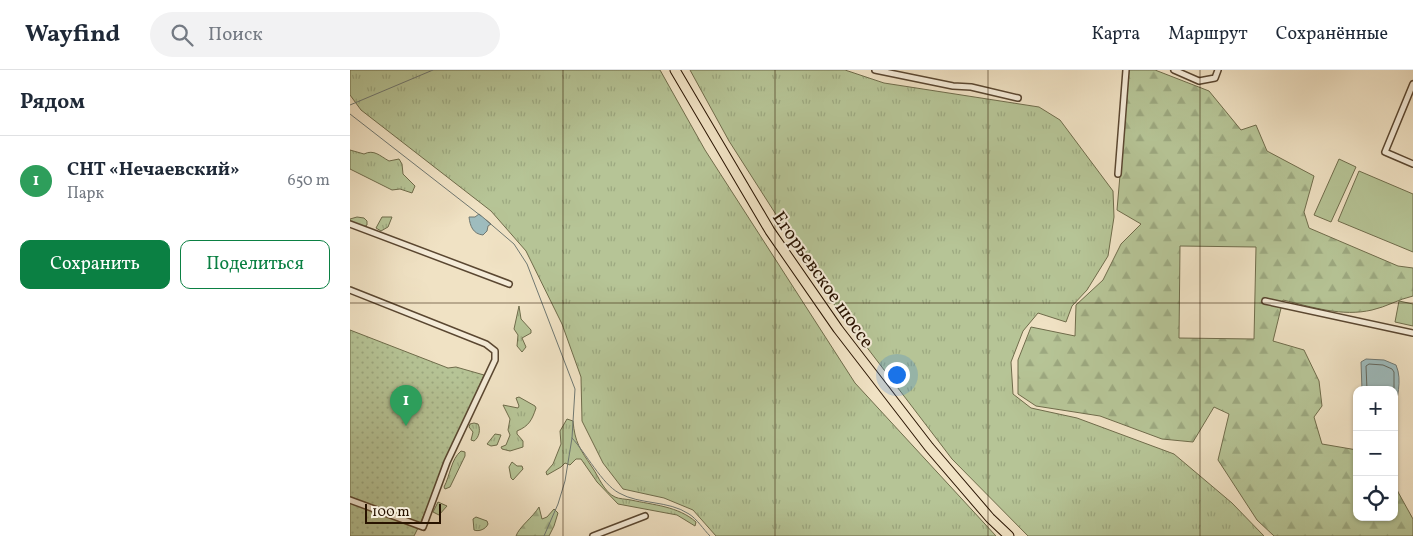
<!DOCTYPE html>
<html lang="ru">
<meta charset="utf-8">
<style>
body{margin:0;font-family:Vollkorn,serif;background:#f2f2f3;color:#1f2937}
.controls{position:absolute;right:15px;bottom:15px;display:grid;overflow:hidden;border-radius:10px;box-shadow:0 1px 4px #0004}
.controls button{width:45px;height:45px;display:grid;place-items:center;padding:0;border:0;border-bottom:1px solid #e0e1e3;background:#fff;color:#1f2937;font:25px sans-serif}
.scale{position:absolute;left:15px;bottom:12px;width:76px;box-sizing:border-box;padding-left:5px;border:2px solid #281300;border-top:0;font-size:14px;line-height:18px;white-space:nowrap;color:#281300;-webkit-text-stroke:4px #f5ecd9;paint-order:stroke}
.you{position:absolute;left:546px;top:304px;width:18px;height:18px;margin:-12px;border:4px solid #fff;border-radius:50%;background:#1a73e8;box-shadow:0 0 0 8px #1a73e833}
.badge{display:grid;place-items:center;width:32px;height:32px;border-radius:50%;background:#0b8043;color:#fff;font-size:16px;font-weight:700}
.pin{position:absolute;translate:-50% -41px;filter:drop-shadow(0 1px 2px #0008)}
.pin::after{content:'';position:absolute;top:26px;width:18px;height:15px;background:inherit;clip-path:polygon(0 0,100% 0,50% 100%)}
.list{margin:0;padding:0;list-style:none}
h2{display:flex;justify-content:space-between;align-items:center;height:65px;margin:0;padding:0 20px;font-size:21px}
h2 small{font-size:16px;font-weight:400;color:#747a83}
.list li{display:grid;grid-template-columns:32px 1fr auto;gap:15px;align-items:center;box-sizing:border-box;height:90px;padding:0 20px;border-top:1px solid #e0e1e3}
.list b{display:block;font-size:19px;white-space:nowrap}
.list p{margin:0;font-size:16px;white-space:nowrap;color:#747a83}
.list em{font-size:16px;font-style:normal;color:#747a83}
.actions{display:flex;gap:10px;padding:15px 20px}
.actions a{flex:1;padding:11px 0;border:1px solid #0b8043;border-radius:10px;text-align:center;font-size:18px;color:#0b8043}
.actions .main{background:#0b8043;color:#fff}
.icon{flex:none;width:28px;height:28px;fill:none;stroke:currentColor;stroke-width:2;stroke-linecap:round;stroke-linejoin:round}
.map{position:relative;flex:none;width:1063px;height:466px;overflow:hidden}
header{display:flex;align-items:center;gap:30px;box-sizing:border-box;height:70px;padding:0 25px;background:#fff;border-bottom:1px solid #e0e1e3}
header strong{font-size:24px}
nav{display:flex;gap:28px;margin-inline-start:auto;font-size:18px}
.search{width:350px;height:45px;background:#f2f2f3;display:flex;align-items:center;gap:12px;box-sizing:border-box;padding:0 18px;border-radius:28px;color:#747a83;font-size:19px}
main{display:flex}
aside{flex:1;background:#fff}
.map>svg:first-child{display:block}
</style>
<header>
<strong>Wayfind</strong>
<div class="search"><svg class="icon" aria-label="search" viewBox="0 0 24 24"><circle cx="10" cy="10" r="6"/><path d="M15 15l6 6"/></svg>Поиск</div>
<nav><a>Карта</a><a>Маршрут</a><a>Сохранённые</a></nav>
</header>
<main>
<aside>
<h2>Рядом<small></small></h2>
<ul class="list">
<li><span class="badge" style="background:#2e9e5b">1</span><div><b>СНТ «Нечаевский»</b><p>Парк</p></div><em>650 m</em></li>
</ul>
<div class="actions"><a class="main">Сохранить</a><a>Поделиться</a></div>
</aside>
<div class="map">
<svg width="1063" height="466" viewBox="0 0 1063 466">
<defs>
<pattern id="grass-tufts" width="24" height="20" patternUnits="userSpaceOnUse" patternTransform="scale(1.25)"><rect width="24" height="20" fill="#b6c496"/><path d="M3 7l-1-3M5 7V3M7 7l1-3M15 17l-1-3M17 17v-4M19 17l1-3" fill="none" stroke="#9ca880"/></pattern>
<pattern id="forest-firs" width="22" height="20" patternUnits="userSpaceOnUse" patternTransform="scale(1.25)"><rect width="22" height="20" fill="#b6c496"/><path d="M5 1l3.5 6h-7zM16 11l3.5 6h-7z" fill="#9ca880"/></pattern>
<pattern id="park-dots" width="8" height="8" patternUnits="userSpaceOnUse" patternTransform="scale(1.25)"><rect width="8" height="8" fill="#b6c496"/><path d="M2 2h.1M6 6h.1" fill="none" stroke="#9ca880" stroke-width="1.8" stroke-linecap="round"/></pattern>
</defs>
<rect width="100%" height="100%" fill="#f0e2c4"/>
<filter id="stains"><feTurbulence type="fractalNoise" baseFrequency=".004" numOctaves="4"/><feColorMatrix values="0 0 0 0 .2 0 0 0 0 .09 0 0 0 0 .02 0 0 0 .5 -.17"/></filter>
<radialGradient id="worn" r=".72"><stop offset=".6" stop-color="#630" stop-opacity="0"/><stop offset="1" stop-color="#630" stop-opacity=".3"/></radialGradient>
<g fill="url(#grass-tufts)" stroke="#6f6c4b">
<polygon points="0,0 310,0 355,80 505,313 646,466 366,466 343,440 314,428 273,419 253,393 232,351 231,307 212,254 176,181 141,141 11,40 0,25"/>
<polygon points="340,0 495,0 534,13 689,37 710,50 763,121 764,147 758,186 737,220 722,236 716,252 688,243 673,261 661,292 663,324 681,338 727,348 824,384 882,433 914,466 678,466 602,389 480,229 379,71"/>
<path d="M0,80L14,84C24,79 30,86 39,91L49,89L52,94L53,104L65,116L62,123L50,119L42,120L0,99Z"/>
<polygon points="7,147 14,148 17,151 17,155 14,157 0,153 0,149"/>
<polygon points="32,147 42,147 38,157 31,161 26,158"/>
<polygon points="169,236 171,249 181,260 181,263 172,268 176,277 172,282 167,276 168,265 164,259"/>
<path d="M169,327L185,336L186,338C182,350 179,356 167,361V364L173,371V377L160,381L152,379L151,377L156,375L160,365L158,360L160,349L153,335L168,338L169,336L166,328Z"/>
<path d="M217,349L223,351C225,373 230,379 242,397C249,407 254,422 265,427C269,429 276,429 281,430C303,435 328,436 346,452L345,456L327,445L268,434L247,412L231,389H226L220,395L215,393L211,397L197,405L196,402L203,394L211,374L210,361Z"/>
<path d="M124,353L128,354C131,359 129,368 124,371L121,370L123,362L119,357L120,354Z"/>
<polygon points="145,364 151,365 147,375 141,376 137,374"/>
<path d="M111,381L115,382V386L100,417L95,419L94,417C100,406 101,389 111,381Z"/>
<polygon points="162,392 167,396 172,396 173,399 163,410 161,408 159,397"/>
<polygon points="88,432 97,436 89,445 83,442"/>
<path d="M126,447L137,451L138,454C136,459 129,462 124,460L123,449Z"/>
</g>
<g fill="url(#forest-firs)" stroke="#6f6c4b" fill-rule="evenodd">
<path d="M779,0H805L859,21L891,60L906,55L917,81L964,106L954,142L959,158L1048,196L1063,198V226C1049,229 1036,237 1022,240C992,247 962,237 933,230L923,271L954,280L969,311L972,336L964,347L972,374L1007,380V447H1044V410L1048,422L1063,449V466H924L907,450L868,390L879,344L864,337L843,372L812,369L750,346L686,336L668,324V290L681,257L725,266L726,235L753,210L771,174L791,154L767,140ZM830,176L906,177L904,269L829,268Z"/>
<path d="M189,437L192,449L197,447L204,439L208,443L204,456L199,466H166C169,457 183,447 189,437Z"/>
</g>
<polygon fill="url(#park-dots)" stroke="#6f6c4b" points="0,260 98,298 106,297 134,305 69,456 64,466 0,466"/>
<g fill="#b6c496" stroke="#6f6c4b">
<polygon points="989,89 1006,97 981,152 964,145"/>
<polygon points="1009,101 1063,124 1063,182 988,151"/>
<polygon points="1049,231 1063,234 1063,256 1045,252"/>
</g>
<g fill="#9ebcbe" stroke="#6f7872">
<path d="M129,144L141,154L138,156L137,161L133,165C123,164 120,156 119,147H125Z"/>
<path d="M1016,289L1034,290L1046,295C1053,311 1046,328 1045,345L1044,320H1012L1011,292Z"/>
</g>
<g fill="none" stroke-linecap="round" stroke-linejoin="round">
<polyline stroke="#63685f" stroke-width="1" points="1017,320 1016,296 1019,294 1033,295 1042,299 1044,302 1044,320"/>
<g stroke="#6f7872" stroke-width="1">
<polyline points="0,35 83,0"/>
<polyline points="0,44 131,146"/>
<polyline points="136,150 164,174 177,194 225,319 222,368 215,411 208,434 194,466"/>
<path d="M222,368C236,383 252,414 269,423C290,435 318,430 339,444C347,449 353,459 360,466"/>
</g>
<defs>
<g id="street">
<polyline points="525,0 603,16 621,17 668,28"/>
<polyline points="824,0 849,11 865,8 868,0"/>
<polyline points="1063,14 1035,82 1063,94"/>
<polyline points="768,104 776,0"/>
<polyline points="0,154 159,214"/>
<polyline points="0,220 136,274 145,281 145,290 97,392 73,457 0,430"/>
<polyline points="915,231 1063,263"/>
<polyline points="243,466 295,446"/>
</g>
<polyline id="primary" points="325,0 420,161 488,259 579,377 640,448 659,466"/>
</defs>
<use href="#street" stroke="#5a4731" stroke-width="8"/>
<use href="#primary" stroke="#281300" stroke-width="11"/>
<use href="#street" stroke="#f5ecd9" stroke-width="5"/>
<use href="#primary" stroke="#f0e2c4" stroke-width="9"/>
</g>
<path fill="none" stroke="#281300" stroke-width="1" stroke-opacity="0.55" d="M213,0V466M425,0V466M638,0V466M850,0V466M0,233H1063"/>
<g text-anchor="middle" stroke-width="4" stroke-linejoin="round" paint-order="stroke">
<g font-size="19" fill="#281300" stroke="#f5ecd9">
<text transform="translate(474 209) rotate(55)" y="7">Егорьевское шоссе</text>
</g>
</g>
<rect width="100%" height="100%" filter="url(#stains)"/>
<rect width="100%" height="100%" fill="url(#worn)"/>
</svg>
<div class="controls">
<button>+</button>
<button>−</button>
<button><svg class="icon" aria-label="locate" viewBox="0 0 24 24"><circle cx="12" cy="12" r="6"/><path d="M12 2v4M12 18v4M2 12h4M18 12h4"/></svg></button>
</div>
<div class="scale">100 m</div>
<div class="you"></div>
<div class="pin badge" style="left:56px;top:356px;background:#2e9e5b">1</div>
</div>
</main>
